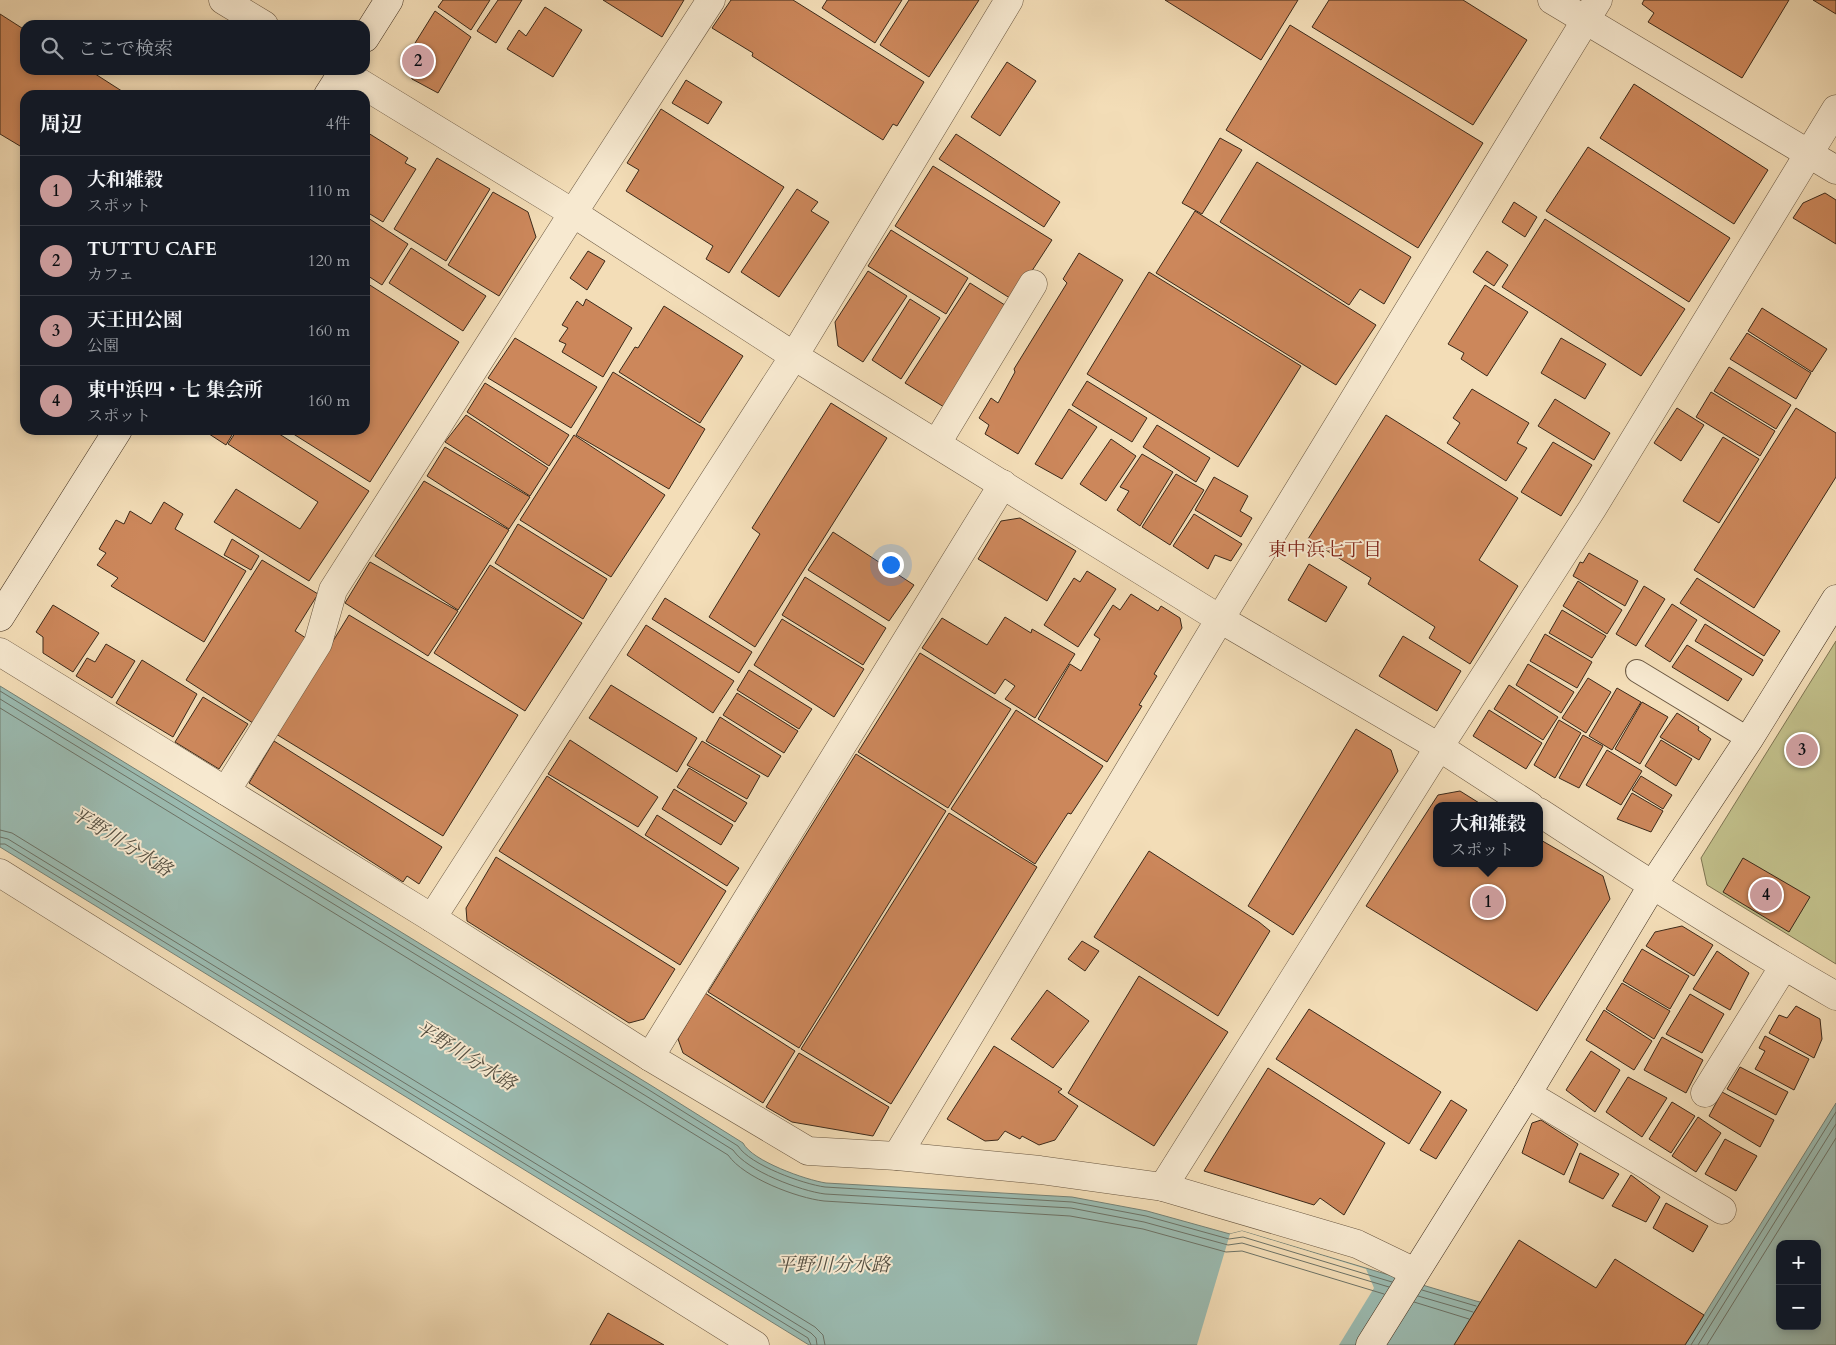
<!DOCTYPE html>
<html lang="ja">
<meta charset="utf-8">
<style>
body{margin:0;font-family:Cardo,"Noto Serif JP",serif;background:#20242c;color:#f1f3f6}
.controls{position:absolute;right:15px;bottom:15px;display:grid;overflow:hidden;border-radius:10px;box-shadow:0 2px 8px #0003}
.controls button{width:45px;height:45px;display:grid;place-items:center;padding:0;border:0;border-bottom:1px solid #363941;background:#171b24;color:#f1f3f6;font:25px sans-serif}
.you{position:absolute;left:890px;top:564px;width:18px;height:18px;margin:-12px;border:4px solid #fff;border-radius:50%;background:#1a73e8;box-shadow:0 0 0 8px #1a73e833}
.badge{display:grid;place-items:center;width:32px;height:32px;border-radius:50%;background:#c59692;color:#111;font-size:16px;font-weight:700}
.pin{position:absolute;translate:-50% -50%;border:2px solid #fff;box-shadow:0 1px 5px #0006}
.popup{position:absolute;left:1433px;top:802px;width:110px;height:65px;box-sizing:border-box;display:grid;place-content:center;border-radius:10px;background:#171b24;filter:drop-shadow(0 1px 4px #0005);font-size:16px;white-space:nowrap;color:#9ea1a6}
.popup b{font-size:19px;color:#f1f3f6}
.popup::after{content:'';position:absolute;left:50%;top:100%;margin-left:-10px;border:10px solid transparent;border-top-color:#171b24}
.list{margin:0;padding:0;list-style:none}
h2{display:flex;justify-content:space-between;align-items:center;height:65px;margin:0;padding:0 20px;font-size:21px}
h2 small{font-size:16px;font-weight:400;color:#9ea1a6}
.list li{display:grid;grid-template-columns:32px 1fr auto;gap:15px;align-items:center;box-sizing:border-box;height:70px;padding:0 20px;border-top:1px solid #363941}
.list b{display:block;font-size:19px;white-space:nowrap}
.list p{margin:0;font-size:16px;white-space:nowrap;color:#9ea1a6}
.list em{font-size:16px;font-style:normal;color:#9ea1a6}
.icon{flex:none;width:28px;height:28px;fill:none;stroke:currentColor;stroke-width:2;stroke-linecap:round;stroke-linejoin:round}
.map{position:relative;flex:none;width:1836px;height:1345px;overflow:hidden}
.search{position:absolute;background:#171b24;box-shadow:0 2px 8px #0003;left:20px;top:20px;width:350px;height:55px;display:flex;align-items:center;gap:12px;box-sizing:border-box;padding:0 18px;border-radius:15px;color:#9ea1a6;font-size:19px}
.panel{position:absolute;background:#171b24;box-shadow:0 2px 8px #0003;left:20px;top:90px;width:350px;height:345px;border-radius:15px}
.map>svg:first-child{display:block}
</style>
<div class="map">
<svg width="1836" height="1345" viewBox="0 0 1836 1345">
<rect width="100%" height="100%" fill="#f3ddb7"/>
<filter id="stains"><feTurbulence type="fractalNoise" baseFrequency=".004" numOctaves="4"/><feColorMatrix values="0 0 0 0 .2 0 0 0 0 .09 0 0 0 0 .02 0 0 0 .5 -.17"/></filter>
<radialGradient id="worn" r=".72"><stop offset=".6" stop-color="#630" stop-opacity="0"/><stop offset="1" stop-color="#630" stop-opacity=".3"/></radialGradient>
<polygon fill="#c1bf8a" stroke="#7e7452" points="1836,641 1836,964 1707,885 1701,858"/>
<g fill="#9bbbb1" stroke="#758175" fill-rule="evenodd">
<path d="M0,686L652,1086L743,1143C752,1161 806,1180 826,1183L1072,1197L1147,1211L1230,1234L1242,1231L1476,1301L1575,1325L1609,1345H809L0,847Z"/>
<path d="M1836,1103V1345H1685L1704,1315ZM1780,1244H1817V1326H1780Z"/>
</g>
<polygon fill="#f3ddb7" points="1242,1231 1366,1269 1374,1288 1339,1345 1197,1345 1230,1234"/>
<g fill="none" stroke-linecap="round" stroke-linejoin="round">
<g stroke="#6c7266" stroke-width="1">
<path d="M0,691L649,1090L738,1146C750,1165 803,1184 825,1187L1072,1202L1146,1216L1229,1239L1243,1237L1392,1282"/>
<path d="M0,699L646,1096L733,1150C747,1171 801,1191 825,1194L1071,1208L1144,1222L1228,1245L1242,1243L1389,1287"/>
<path d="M0,708L642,1102L728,1155C744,1178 797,1198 824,1201L1070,1216L1143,1229L1226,1252L1242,1251L1384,1294"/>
<polyline points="0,830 12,833 815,1327 823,1335 825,1345"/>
<polyline points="0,837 8,839 811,1333 816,1338 817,1345"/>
<polyline points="0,844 5,844 808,1338 811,1345"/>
<polyline points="1422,1290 1476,1306"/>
<polyline points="1418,1296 1473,1312"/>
<polyline points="1414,1302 1469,1319"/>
<polyline points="1691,1345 1836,1112"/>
<polyline points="1698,1345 1836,1124"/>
<polyline points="1707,1345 1836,1138"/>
</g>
</g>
<g fill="#cc875b" stroke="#3c2a1a">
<polygon points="443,0 490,0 471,30 438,7"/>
<polygon points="498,0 522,0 496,43 477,31"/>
<polygon points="603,0 684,0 662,37"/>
<polygon points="731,0 793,0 924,82 897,126 893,124 883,140 752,56 753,53 712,28"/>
<polygon points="827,0 902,0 875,43 822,8"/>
<polygon points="909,0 979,0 929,77 880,45"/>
<polygon points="1165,0 1298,0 1261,60"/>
<polygon points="1329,0 1463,0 1527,40 1473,125 1312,27"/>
<polygon points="1644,0 1789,0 1742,78 1648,22 1654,13 1642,4"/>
<polygon points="1813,0 1836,0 1836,14"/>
<polygon points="545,7 582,30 553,77 507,49 519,30 526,36"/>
<polygon points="435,11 471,37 438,93 412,79 407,56"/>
<polygon points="0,14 25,30 25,70 89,70 128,95 25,95 25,149 0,134"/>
<polygon points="1290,25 1483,143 1418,248 1226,130"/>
<polygon points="1007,62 1036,81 1000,136 971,117"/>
<polygon points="686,80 722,102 708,124 672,103"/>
<polygon points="1634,84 1768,170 1734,224 1600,138"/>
<polygon points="661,109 784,187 729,273 706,259 713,246 626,191 639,170 627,163"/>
<polygon points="365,131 408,158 405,163 416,169 383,222 365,211"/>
<polygon points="956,134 1060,202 1044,227 939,159"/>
<polygon points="1220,138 1242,150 1202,214 1182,203"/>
<polygon points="1588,147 1730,238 1689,302 1546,211"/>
<polygon points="437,158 490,189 446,261 394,229"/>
<polygon points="1257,162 1411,257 1384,304 1360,289 1349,305 1220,222"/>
<polygon points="933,166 1052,240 1013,300 895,226"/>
<polygon points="797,189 818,202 811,211 829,222 779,297 741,272"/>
<polygon points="493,192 528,212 536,237 499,296 448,265"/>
<polygon points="1825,193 1836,200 1836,244 1793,218 1803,203"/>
<polygon points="1514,202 1537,217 1525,237 1502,222"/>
<polygon points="1195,211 1376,325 1336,385 1156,273"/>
<polygon points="365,216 408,244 382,285 365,274"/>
<polygon points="1545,219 1685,309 1641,376 1502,287"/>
<polygon points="891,230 968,278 946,314 868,266"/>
<polygon points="411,248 486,296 463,331 389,283"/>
<polygon points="588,251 605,261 587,290 570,278"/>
<polygon points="1487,251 1508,265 1494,286 1473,272"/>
<polygon points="1079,253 1123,280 1018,454 985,434 989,425 979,418 991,398 998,403 1015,372 1014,369 1067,283 1063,279"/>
<polygon points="868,271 907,296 863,362 838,346 835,322"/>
<polygon points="1149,272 1301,366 1238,467 1087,374"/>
<polygon points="365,282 459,342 370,482 287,430 365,430"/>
<polygon points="970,283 1008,307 944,407 905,383"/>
<polygon points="1485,285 1528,312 1487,376 1461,359 1464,353 1448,344"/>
<polygon points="586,299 632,328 603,377 562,352 566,344 559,341 568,328 562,325 577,301 583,306"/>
<polygon points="910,299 940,318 901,379 872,360"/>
<polygon points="664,306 743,356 700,423 619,372 635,347 638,348"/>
<polygon points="1762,308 1827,349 1812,372 1748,331"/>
<polygon points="1747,333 1811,373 1796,399 1730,359"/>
<polygon points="515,338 597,387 571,428 488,378"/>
<polygon points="1561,338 1606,364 1585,399 1541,373"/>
<polygon points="1729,367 1791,405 1776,429 1714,391"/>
<polygon points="613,372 705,429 669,489 576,435"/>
<polygon points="1087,381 1147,418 1132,442 1072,405"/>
<polygon points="485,383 569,435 549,466 467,412"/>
<polygon points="1472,389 1529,423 1517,443 1527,448 1506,481 1447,443 1460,423 1453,418"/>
<polygon points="1711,392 1775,431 1760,456 1696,417"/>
<polygon points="1555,399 1610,433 1594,460 1538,426"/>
<polygon points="831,403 887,438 755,647 709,617 760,534 752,528"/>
<polygon points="1677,408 1704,425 1681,461 1654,443"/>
<polygon points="1796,408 1836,433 1836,477 1754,608 1694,570"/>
<polygon points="1069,409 1097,427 1062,479 1035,464"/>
<polygon points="466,415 548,468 530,496 445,442"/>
<polygon points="1386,415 1518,498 1479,560 1518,586 1470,664 1429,638 1435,627 1368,584 1371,578 1308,539"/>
<polygon points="1157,425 1210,458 1196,482 1143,447"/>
<polygon points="203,430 235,430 226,445"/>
<polygon points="237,430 273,430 369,491 309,581 214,522 236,489 300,529 318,502 228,444"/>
<polygon points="574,435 665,495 611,577 520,520"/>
<polygon points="1723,437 1759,459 1719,523 1683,501"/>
<polygon points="1111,439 1136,456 1106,501 1080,484"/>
<polygon points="1553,442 1592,465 1561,516 1521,492"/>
<polygon points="445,447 530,497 509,529 427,476"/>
<polygon points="1142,454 1173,472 1140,526 1117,510 1129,491 1120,487"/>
<polygon points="1176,474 1204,490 1170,545 1142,527"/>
<polygon points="1214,477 1248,496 1240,511 1252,518 1241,537 1195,510"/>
<polygon points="424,481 509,530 458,610 375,556"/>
<polygon points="164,502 183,514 175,529 246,571 204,642 111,586 118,578 97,565 106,553 99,549 116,520 124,524 130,511 151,524"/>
<polygon points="1194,514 1242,544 1231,561 1215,555 1208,569 1173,546"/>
<polygon points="1020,518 1076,551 1047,601 978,559 1001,521"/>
<polygon points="518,524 607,579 583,619 495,563"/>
<polygon points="833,532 914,585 889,621 808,570"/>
<polygon points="232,539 259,556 251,570 224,555"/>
<polygon points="1589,553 1638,581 1625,606 1573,576 1580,562 1583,563"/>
<polygon points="262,560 318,594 295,631 309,640 256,725 186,680"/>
<polygon points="370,562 458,611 428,656 345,603"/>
<polygon points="1309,564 1347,587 1326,622 1288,600"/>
<polygon points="490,565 582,623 525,711 434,653"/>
<polygon points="1087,571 1116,589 1078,647 1044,625 1074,578 1080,582"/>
<polygon points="805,577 886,628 863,665 782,615"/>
<polygon points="1697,578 1780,631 1764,656 1680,603"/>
<polygon points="1578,581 1622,610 1607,634 1563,606"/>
<polygon points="1644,586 1665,599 1636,646 1616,634"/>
<polygon points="1131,594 1158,611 1161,606 1180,618 1182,628 1154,674 1157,676 1139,705 1142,706 1107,762 1038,719 1070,664 1081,671 1100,639 1094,635 1113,605 1120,610"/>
<polygon points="665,598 752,652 739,673 652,619"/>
<polygon points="1672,604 1697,620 1670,662 1645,646"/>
<polygon points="53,605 99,633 73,672 43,653 43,637 36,632"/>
<polygon points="1562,610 1606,636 1592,658 1549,633"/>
<polygon points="349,615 518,715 443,836 276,734"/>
<polygon points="1005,617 1031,633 1032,629 1075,654 1035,718 1005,699 1015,686 1005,679 995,694 922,648 942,618 987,645"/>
<polygon points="782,619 864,669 834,717 754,665"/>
<polygon points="1705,624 1763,660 1753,676 1695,641"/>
<polygon points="646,625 734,681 713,713 627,655"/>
<polygon points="1545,634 1592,662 1577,688 1530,661"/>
<polygon points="1403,636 1461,671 1437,711 1379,676"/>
<polygon points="106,644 135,661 112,698 76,676 87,658 95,662"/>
<polygon points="1687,645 1742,679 1728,701 1672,667"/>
<polygon points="920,653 1011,709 948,808 858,752"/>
<polygon points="142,660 197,694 173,737 116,703"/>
<polygon points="1528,664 1574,692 1561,713 1516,685"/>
<polygon points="749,670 812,709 799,729 737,690"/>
<polygon points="1588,678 1611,692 1586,733 1562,718"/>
<polygon points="611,685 697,738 677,772 589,718"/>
<polygon points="1509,685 1558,717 1543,740 1494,709"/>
<polygon points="1617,688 1641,702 1612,750 1589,736"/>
<polygon points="737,693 798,731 784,753 723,715"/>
<polygon points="203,697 248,724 219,769 175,742"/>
<polygon points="1642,702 1668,717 1640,764 1615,749"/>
<polygon points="1016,710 1103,766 1071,814 1068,813 1035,864 951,809"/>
<polygon points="1489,710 1542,743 1526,769 1473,736"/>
<polygon points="1677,713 1699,727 1698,730 1711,739 1699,760 1660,737"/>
<polygon points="720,717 781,756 768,777 706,741"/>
<polygon points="1559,720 1581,733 1555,778 1534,765"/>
<polygon points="1356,729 1391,750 1398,771 1293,935 1248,906"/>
<polygon points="1583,735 1603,746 1579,788 1559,778"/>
<polygon points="570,740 658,797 638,827 548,774"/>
<polygon points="1661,740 1692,759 1676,786 1645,766"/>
<polygon points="274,741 442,847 419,884 407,876 403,882 249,783"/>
<polygon points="702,741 760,776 747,799 687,765"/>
<polygon points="1607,750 1642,771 1621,805 1586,785"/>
<polygon points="856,754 946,811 799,1048 708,992"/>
<polygon points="689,768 747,803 735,822 677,787"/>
<polygon points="547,776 726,891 680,965 499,851"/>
<polygon points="1641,776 1672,795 1663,809 1632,790"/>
<polygon points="674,789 733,825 721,845 662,809"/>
<polygon points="1460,791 1484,806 1437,806 1437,863 1539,863 1539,839 1603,876 1610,899 1537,1011 1366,906 1438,795"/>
<polygon points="1632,793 1663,811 1651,832 1617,819"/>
<polygon points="949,813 1037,867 891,1104 801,1049"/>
<polygon points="657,815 739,868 727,886 645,835"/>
<polygon points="1149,851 1259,922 1270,931 1218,1016 1094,937"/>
<polygon points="496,857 675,969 644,1019 629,1023 467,921 466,908"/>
<polygon points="1743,858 1810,897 1789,932 1723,892"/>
<polygon points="1682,926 1713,945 1694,976 1646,946 1655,932"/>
<polygon points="1082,941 1099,951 1085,971 1068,959"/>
<polygon points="1642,949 1689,976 1670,1009 1623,981"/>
<polygon points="1717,951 1749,973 1730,1010 1693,989"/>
<polygon points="1139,976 1228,1032 1154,1146 1068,1093"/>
<polygon points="1622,983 1670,1011 1654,1039 1606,1009"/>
<polygon points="1047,990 1089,1021 1053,1068 1011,1039"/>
<polygon points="705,993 795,1051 763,1103 683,1053 678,1039"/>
<polygon points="1690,994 1724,1014 1702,1053 1666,1034"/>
<polygon points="1796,1006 1820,1019 1822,1039 1814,1058 1769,1033 1779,1015 1787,1018"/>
<polygon points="1309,1009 1441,1092 1409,1144 1276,1059"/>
<polygon points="1604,1010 1652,1041 1634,1070 1586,1040"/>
<polygon points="1765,1036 1809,1059 1794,1090 1755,1069 1765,1051 1759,1048"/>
<polygon points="1662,1037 1703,1060 1686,1093 1644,1070"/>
<polygon points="994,1046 1062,1089 1058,1092 1078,1106 1055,1140 1039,1145 1022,1136 1020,1139 1005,1131 998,1140 985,1141 947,1119"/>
<polygon points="1591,1051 1620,1070 1595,1112 1566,1090"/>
<polygon points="799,1053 889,1107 873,1136 792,1122 766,1107"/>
<polygon points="1740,1067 1788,1092 1776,1115 1727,1089"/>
<polygon points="1268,1068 1385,1143 1344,1215 1320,1198 1314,1205 1204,1171"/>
<polygon points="1628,1077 1667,1098 1642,1137 1606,1112"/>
<polygon points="1722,1092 1774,1120 1760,1147 1709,1116"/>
<polygon points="1451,1100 1467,1110 1436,1159 1420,1150"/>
<polygon points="1672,1102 1695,1116 1671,1153 1649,1139"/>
<polygon points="1698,1117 1721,1133 1696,1172 1672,1156"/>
<polygon points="1541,1120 1578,1144 1564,1175 1522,1153 1532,1123"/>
<polygon points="1725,1139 1757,1156 1736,1191 1705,1174"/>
<polygon points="1580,1153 1619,1174 1603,1199 1569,1182"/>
<polygon points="1631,1175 1660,1197 1646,1222 1612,1206"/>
<polygon points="1666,1203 1708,1226 1693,1252 1653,1228"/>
<polygon points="1519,1240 1596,1288 1615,1259 1704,1315 1685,1345 1454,1345"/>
<polygon points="608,1313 664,1345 590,1345"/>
</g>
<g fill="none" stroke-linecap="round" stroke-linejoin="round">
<defs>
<polyline id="lane" points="1637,671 1749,739"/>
<g id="street">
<polyline points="223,0 264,25"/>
<polyline points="1552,0 1836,170"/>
<polyline points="339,70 573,213 794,356 1220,619 1439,747 1530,806"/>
<polyline points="937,443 1033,284"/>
<polyline points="0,652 432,918 650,1057 808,1151 897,1156 1040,1170 1163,1187 1357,1244 1415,1272"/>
<polyline points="226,791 318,643 333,590 573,213 711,0"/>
<path d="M1539,812C1637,876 1735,938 1836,996"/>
<polyline points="0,873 755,1345"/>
<polyline points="432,918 794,356 1009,0"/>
<polyline points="650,1057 1003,484"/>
<polyline points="1705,1093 1784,966"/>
<polyline points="1527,1094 1722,1210"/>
<polyline points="897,1156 1220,619 1598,0"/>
<polyline points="1163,1187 1439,747 1592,509 1836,109"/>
</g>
<g id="secondary">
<polyline points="365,38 389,0"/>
<polyline points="328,95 344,70"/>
<polyline points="0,617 118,430"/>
<polyline points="1370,1345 1527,1094 1652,886 1749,739 1836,599"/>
</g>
</defs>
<use href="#lane" stroke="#6a5741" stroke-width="24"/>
<use href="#street" stroke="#6a5741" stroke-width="29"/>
<use href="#secondary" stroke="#3c2a1a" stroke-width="29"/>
<use href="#lane" stroke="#f7e9d0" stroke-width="22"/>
<use href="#street" stroke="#f7e9d0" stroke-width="28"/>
<use href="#secondary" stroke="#f7e9d0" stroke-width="28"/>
</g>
<g text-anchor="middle" stroke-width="4" stroke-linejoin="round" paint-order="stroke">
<g font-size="19" fill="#7a1f14" stroke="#f7e9d0">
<text x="1325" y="556">東中浜七丁目</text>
</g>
<g font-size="19" font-style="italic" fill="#544e40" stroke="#f7e9d0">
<text transform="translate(122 841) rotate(32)" y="7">平野川分水路</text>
<text transform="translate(466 1055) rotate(32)" y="7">平野川分水路</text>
<text x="833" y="1271">平野川分水路</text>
</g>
</g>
<rect width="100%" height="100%" filter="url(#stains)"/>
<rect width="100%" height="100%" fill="url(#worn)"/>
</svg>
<div class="controls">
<button>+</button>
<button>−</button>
</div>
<div class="you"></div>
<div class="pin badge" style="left:1488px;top:902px">1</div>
<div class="popup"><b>大和雑穀</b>スポット</div>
<div class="pin badge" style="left:418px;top:61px">2</div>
<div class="pin badge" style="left:1802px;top:750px">3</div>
<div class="pin badge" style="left:1766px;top:895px">4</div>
<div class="search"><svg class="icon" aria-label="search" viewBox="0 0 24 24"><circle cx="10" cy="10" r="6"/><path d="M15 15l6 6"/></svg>ここで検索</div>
<section class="panel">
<h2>周辺<small>4件</small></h2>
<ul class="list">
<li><span class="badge">1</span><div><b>大和雑穀</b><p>スポット</p></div><em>110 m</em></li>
<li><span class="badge">2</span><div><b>TUTTU CAFE</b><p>カフェ</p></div><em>120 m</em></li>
<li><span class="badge">3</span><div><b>天王田公園</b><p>公園</p></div><em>160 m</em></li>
<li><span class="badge">4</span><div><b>東中浜四・七 集会所</b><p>スポット</p></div><em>160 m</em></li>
</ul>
</section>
</div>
